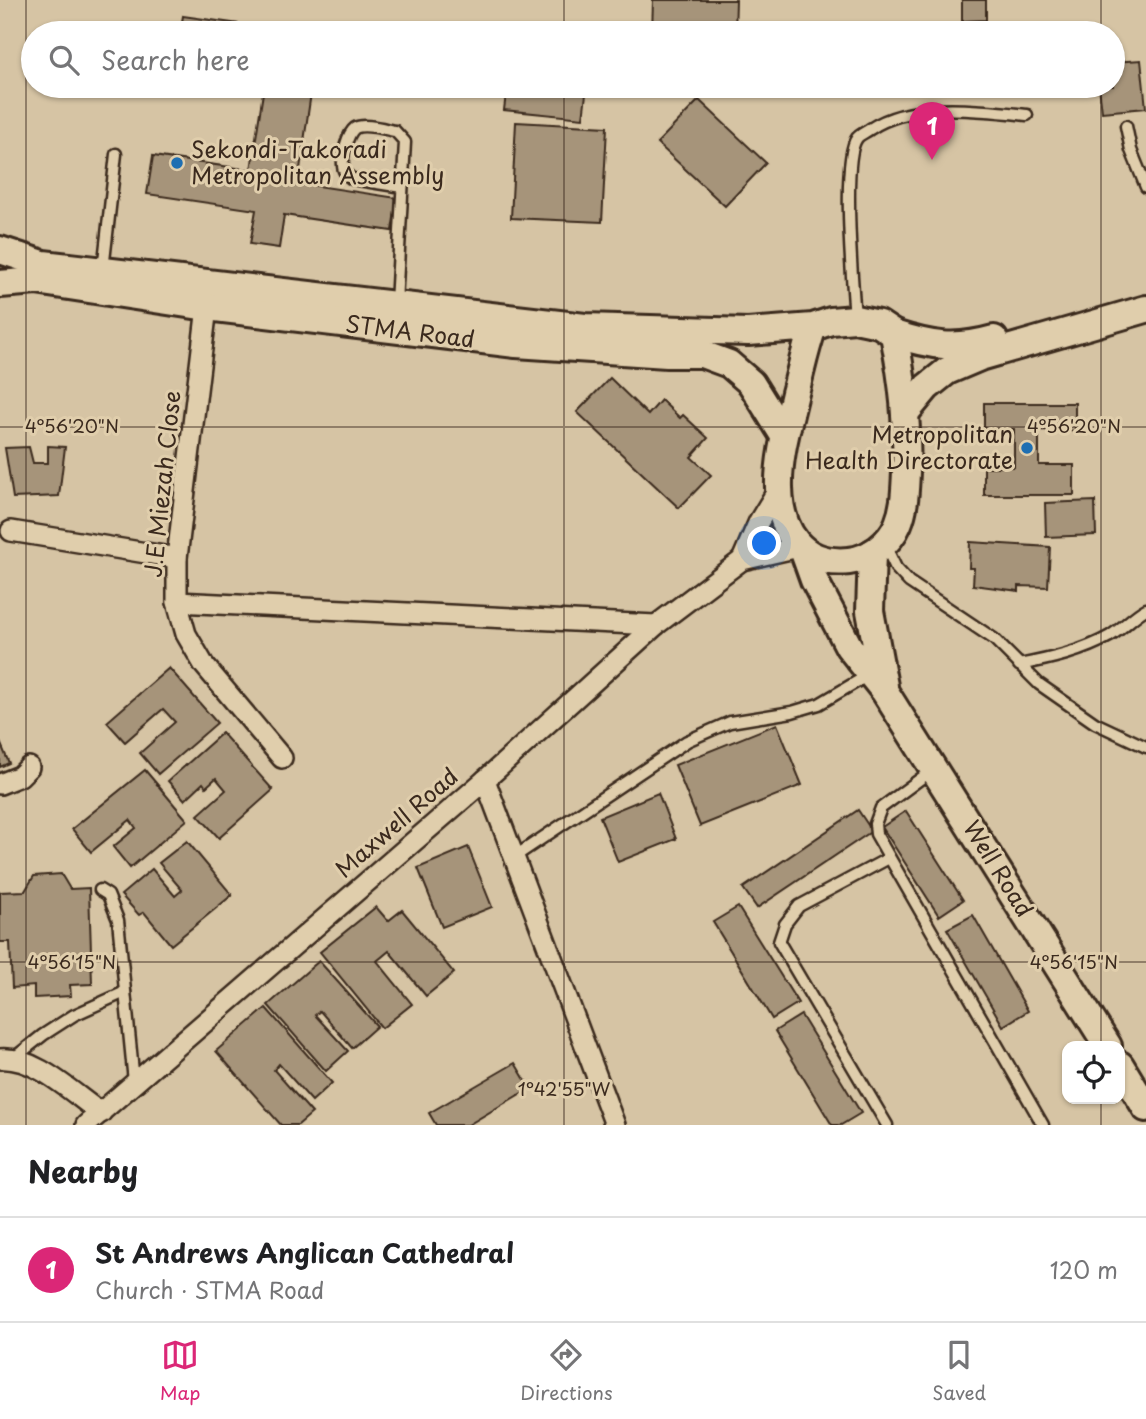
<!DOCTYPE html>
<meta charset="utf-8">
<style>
body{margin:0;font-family:"Playpen Sans",sans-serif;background:#f2f2f2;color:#202124}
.controls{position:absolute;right:21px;bottom:21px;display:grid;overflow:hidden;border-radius:14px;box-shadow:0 2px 5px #0004}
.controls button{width:63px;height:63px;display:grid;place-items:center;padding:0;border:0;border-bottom:2px solid #e0e0e0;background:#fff;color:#202124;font:35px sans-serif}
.you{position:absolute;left:765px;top:544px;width:24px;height:24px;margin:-18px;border:5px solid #fff;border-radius:50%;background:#1a73e8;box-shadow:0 0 0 10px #1a73e833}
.badge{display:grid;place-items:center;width:46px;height:46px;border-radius:50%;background:#db2777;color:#fff;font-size:23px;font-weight:700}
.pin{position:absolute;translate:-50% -58px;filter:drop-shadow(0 2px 4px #0008)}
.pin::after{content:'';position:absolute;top:37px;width:24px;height:21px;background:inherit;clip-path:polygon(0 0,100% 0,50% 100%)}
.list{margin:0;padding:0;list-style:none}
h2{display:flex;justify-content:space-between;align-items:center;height:91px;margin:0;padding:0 28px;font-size:30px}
h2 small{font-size:23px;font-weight:400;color:#757577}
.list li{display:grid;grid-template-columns:46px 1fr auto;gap:21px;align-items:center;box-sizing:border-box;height:105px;padding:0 28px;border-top:2px solid #e0e0e0}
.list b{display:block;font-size:26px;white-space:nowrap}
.list p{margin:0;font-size:23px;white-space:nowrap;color:#757577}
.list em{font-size:23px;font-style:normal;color:#757577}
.icon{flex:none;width:38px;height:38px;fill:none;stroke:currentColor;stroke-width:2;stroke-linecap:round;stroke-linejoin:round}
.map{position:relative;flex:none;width:1146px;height:1125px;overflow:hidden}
.search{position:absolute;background:#fff;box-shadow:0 2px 5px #0004;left:21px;right:21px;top:21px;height:77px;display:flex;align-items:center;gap:18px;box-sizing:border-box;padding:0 24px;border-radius:38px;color:#757577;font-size:26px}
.sheet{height:196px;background:#fff}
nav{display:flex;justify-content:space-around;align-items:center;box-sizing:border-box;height:98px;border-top:2px solid #e0e0e0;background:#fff;font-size:19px;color:#757577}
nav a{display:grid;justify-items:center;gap:4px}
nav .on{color:#db2777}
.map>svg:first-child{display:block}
</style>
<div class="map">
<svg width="1146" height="1125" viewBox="0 0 1146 1125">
<rect width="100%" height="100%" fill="#d6c4a4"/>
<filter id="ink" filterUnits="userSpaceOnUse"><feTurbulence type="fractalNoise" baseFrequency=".0143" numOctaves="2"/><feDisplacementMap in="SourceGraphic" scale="14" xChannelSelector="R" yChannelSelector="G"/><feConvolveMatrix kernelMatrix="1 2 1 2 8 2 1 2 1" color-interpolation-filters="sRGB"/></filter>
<g filter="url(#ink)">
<g fill="#a6947a" stroke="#3b2a1e" stroke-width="2">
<polygon points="653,0 736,0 735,33 652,33"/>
<polygon points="962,0 986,0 986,20 962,21"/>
<polygon points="183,16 303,33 180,33"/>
<polygon points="1141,60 1146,108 1102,112 1099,86 1113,86 1113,62"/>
<polygon points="264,86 312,86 298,183 397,198 392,231 284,215 279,248 250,244 256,210 147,194 153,156 251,170"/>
<polygon points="507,86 587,86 583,118 504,110"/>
<polygon points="699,100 766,163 725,206 657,143"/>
<polygon points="516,122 607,127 602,222 511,218"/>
<polygon points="610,378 648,415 661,400 680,418 683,415 708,438 691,457 711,475 679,508 577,412"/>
<polygon points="984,403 1075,403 1075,431 1039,430 1039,465 1074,465 1074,495 984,495 984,467 1014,467 1014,429 984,429"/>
<polygon points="48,446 65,447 59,496 13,498 5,448 29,447 33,463 48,463"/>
<polygon points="1095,501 1096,535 1046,537 1045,503"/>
<polygon points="970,542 1050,547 1048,587 1019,586 1019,591 973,585 974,568 969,568"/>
<polygon points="169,668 217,723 158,774 140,753 175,722 163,709 125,742 107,722"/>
<polygon points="777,724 802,785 700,826 675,765"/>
<polygon points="222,733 273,790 219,838 198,815 226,790 216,778 206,787 203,783 185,800 168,781"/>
<polygon points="0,742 9,763 0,767"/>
<polygon points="145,770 187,820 130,868 113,847 136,828 130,820 91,852 72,829"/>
<polygon points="658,793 676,839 618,862 600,817"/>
<polygon points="858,810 872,831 757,908 743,888"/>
<polygon points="906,811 963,900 939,916 882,827"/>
<polygon points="187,841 232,895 171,945 144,912 139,915 121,895 152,869 175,896 182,890 159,863"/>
<polygon points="468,847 492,907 442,927 418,868"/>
<polygon points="61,874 70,889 89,888 92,984 70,985 71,996 34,998 34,986 12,988 10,942 0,942 0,892 25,891 34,876"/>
<polygon points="376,907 388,921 402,910 454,973 426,996 389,951 377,961 412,1004 382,1028 320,952"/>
<polygon points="738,907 798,1003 772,1019 713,922"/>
<polygon points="973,915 1028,1011 1003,1026 947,929"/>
<polygon points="319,961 377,1026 352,1048 320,1011 315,1015 348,1051 326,1071 268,1005"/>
<polygon points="266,1008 332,1083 312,1101 279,1064 274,1070 312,1113 298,1125 281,1125 216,1051"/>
<polygon points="801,1015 861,1113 841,1125 832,1125 775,1031"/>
<polygon points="515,1063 530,1088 468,1125 436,1125 429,1113"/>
</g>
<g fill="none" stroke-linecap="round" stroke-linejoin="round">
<defs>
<g id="lane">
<polyline points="1126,126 1131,150 1146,187"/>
<polyline points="103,270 116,154"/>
<path d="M396,303L405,142L395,131C384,129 364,123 355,128C347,134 342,156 343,165C343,172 347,175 352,179L402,187"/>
<path d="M855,319C853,287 841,159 857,138C859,135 866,132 870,129C911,101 980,110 1027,115"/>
<polyline points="885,545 896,568 909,582 994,639 1039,684 1095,723 1146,747"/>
<path d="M1019,665C1050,659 1082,652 1110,636C1123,628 1133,616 1146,609"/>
<polyline points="931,771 881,808 875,824 876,834 1043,1125"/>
<polyline points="514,857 687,741 730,722 792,712 819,704 870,674"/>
<polyline points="100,890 108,895 118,920 134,1082"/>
<polyline points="14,1058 43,1035 74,1015 125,992"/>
<polyline points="887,1125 779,942 785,924 799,906 889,858"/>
</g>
<g id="street">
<polyline points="207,307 177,558 177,602 186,634 204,665 282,758"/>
<polyline points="11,531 177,558"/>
<polyline points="742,560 759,521 779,488"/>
<polyline points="177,602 656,625"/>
<polyline points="485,780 615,1125"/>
<polyline points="0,784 20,776 29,767"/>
<path d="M0,1059C35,1056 72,1093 101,1113"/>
<polyline points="86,1125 485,780 656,625 742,560 799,547"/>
</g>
<g id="secondary">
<path d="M0,250L43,264L585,327L748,332L813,327L831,321L855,319L879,324L894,334C903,382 908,423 906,472C905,490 905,507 898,524C890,543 870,559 849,561C801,566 780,531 779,488C778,456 788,424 795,393C801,371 805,349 813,327"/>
<polyline points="0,284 36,281 207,307 516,344 667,354 702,354 729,364 751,383 784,436"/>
<path d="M894,334C931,346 955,350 994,339"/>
<polyline points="907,411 927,387 947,371 980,357 1146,309"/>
<polyline points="804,552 814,580 849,647 885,692 1108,1046"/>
<polyline points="872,553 870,611 884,686"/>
<polyline points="1120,1065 1146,1108"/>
</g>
</defs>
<use href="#lane" stroke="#3b2a1e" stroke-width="15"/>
<use href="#street" stroke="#3b2a1e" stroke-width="24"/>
<use href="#secondary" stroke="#3b2a1e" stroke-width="32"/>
<use href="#lane" stroke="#e0ceac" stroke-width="10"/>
<use href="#street" stroke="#e0ceac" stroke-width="19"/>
<use href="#secondary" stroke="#e0ceac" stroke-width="26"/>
</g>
</g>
<path fill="none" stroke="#3b2a1e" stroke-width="2" stroke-opacity="0.45" d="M26,0V1125M564,0V33M1101,0V33M564,86V1125M1101,86V1046M0,427H1146M0,962H1146M1101,1099V1125"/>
<g fill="#1f6fb2" stroke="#e0ceac" stroke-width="2.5">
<circle cx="177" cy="163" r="7"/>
<circle cx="1027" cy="448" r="7"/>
</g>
<g text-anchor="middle" stroke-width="6" stroke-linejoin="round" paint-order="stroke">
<g font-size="23" fill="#3b2a1e" stroke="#e0ceac" text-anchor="start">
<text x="191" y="158">Sekondi-Takoradi<tspan x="191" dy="26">Metropolitan Assembly</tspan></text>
<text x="1013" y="443" text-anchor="end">Metropolitan<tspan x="1013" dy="26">Health Directorate</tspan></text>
</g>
<g font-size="23" fill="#3b2a1e" stroke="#e0ceac">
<text transform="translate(410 332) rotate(7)" y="8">STMA Road</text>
<text transform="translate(163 484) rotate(-84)" y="8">J.E Miezah Close</text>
<text transform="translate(397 823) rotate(-41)" y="8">Maxwell Road</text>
<text transform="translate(998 869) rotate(58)" y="8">Well Road</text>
</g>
</g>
<g font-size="18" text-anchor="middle" fill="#3b2a1e" stroke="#e0ceac" stroke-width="6" stroke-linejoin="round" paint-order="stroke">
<text x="72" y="433">4°56'20"N</text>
<text x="1074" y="433">4°56'20"N</text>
<text x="72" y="969">4°56'15"N</text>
<text x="1074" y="969">4°56'15"N</text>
<text x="564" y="1096">1°42'55"W</text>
</g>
</svg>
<div class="controls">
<button><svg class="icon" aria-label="locate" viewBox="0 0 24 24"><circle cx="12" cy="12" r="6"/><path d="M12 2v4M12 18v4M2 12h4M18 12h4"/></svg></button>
</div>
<div class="you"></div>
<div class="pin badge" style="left:932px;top:160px">1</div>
<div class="search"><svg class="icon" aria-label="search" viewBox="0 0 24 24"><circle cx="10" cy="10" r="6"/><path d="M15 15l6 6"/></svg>Search here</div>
</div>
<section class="sheet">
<h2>Nearby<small></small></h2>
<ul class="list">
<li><span class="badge">1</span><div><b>St Andrews Anglican Cathedral</b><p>Church · STMA Road</p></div><em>120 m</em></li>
</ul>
</section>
<nav>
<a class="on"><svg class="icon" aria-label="map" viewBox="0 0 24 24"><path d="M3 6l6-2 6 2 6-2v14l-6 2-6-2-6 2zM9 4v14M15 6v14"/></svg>Map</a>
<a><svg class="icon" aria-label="directions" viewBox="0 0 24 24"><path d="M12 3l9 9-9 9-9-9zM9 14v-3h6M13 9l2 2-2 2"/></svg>Directions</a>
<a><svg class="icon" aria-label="saved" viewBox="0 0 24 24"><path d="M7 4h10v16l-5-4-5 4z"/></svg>Saved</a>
</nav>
